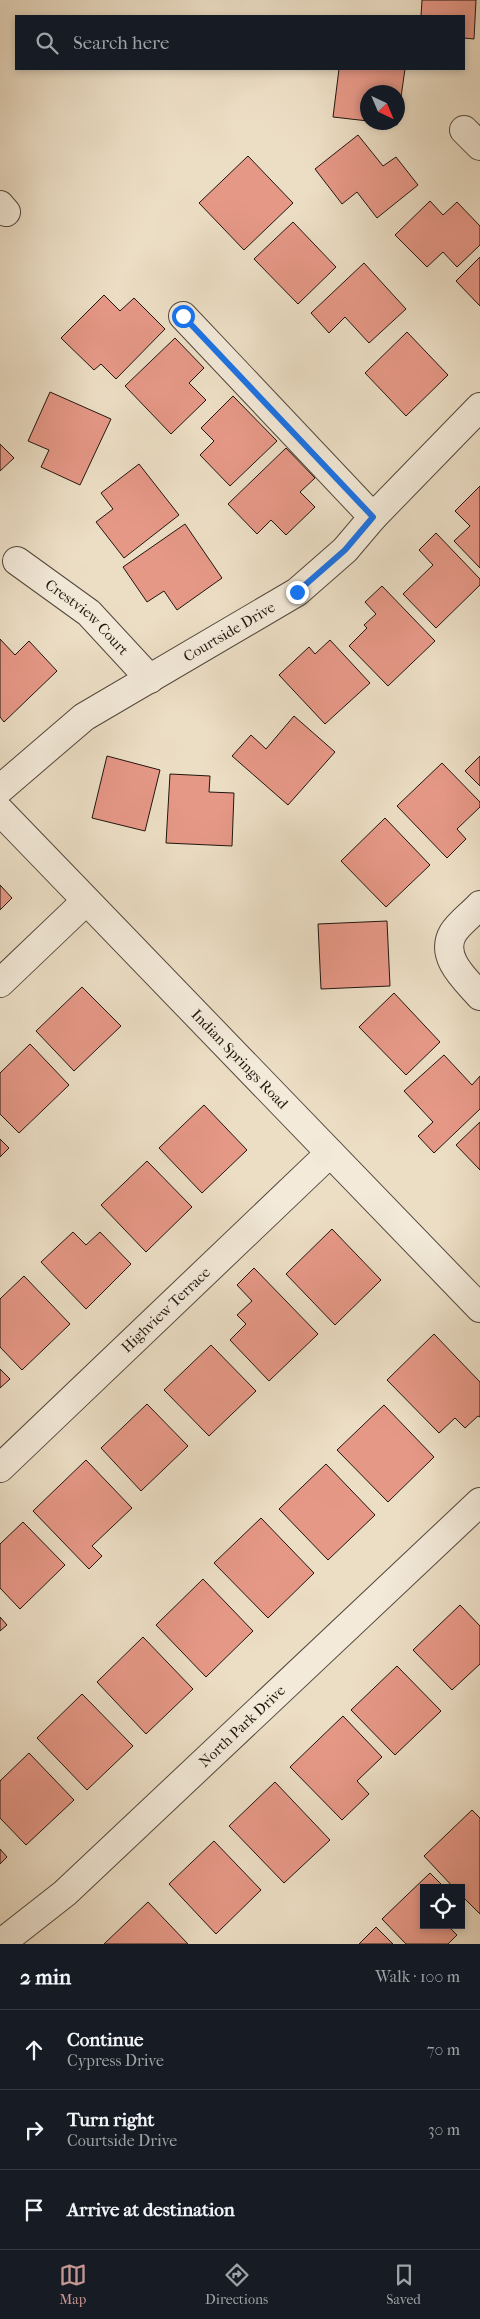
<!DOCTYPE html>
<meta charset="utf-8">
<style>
body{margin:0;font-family:"IM FELL French Canon",serif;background:#242831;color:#f1f3f6}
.controls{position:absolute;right:15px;bottom:15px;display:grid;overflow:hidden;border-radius:0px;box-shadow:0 2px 8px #0003}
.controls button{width:45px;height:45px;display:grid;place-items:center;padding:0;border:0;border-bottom:1px solid #363941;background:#171b24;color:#f1f3f6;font:25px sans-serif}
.compass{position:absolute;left:360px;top:85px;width:45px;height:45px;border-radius:50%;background:#171b24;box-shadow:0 2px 8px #0003;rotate:136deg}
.stop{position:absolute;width:15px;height:15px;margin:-11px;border:4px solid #1a73e8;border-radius:50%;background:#fff}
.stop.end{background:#1a73e8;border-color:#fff;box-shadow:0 1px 5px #0008}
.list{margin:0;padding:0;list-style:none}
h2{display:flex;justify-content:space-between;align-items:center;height:65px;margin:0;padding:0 20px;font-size:21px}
h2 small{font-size:16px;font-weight:400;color:#9ea1a6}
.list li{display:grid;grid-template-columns:32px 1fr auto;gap:15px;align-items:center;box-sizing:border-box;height:80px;padding:0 20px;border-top:1px solid #363941}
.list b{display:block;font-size:19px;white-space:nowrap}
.list p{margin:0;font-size:16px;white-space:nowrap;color:#9ea1a6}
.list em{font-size:16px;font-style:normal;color:#9ea1a6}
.icon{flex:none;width:28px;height:28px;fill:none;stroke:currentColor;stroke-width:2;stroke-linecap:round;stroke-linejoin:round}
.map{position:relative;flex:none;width:480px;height:1944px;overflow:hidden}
.search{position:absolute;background:#171b24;box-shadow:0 2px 8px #0003;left:15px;right:15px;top:15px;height:55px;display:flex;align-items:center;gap:12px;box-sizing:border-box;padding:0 18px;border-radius:0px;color:#9ea1a6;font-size:19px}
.sheet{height:305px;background:#171b24}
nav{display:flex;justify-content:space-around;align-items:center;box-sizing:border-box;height:70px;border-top:1px solid #363941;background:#171b24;font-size:14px;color:#9ea1a6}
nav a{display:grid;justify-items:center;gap:2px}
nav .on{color:#c59692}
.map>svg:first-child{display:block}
</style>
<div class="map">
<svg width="480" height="1944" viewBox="0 0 480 1944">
<rect width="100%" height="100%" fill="#ecdec5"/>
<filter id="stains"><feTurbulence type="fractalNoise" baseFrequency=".004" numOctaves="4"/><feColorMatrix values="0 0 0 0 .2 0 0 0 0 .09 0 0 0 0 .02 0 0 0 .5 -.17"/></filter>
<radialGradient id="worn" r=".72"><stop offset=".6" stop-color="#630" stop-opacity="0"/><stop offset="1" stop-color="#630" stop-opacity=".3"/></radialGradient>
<g fill="#e69887" stroke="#20160e">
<polygon points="422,0 476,0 474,39 464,38 464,16 421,16"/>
<polygon points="339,69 405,69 397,125 379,122 398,122 398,92 368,92 368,121 333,117"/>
<polygon points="358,135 383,166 396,157 418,185 377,218 357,192 342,204 315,169"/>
<polygon points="248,156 293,203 244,250 199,203"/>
<polygon points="430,201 443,215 457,202 480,226 480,245 457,267 443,252 427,267 395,235"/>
<polygon points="293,222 336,267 298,304 254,259"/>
<polygon points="480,257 480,306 456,281"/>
<polygon points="364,263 406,309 369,343 345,317 329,333 311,313"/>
<polygon points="104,295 120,311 134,298 165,329 116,379 101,364 94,370 61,338"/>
<polygon points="407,332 448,375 406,416 365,373"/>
<polygon points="175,338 204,368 189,383 206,400 171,434 125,386"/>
<polygon points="50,392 111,419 80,485 41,467 49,450 28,441"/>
<polygon points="233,396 277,441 230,486 200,455 214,441 201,428"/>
<polygon points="0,444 14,458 0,471"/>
<polygon points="286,448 315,478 300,492 315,507 286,535 271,520 257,534 228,504"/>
<polygon points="139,464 179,515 124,558 96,522 113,509 101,493"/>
<polygon points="480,486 480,568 454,541 470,526 455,511"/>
<polygon points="185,524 222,578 177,610 164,591 147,602 123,567"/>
<polygon points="436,533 480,579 480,585 436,628 403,594 433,565 419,550"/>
<polygon points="382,586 435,641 388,686 349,646 367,628 364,625 376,614 365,602"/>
<polygon points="0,639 15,655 29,641 57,671 4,722 0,717"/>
<polygon points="330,640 370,683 325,724 279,675 309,647 315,654"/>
<polygon points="294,716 335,752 288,805 232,756 251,735 266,749"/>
<polygon points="107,756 160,770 145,831 92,818"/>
<polygon points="480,756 480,786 465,771"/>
<polygon points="442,763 480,802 480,807 457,829 466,839 447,858 397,806"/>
<polygon points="170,774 210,776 209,792 234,793 232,846 166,843"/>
<polygon points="385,818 430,865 386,907 341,861"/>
<polygon points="0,885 12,898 0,910"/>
<polygon points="387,921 390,986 321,989 318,924"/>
<polygon points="82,987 121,1026 74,1071 36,1031"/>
<polygon points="394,993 440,1042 406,1075 359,1027"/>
<polygon points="30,1044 69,1085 19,1133 0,1114 0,1073"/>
<polygon points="444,1055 472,1085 480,1076 480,1109 434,1153 418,1136 433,1122 404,1091"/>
<polygon points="204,1105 247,1150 202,1193 159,1148"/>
<polygon points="480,1122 480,1170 456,1145"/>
<polygon points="0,1139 9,1148 0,1157"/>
<polygon points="147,1161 192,1207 146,1252 101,1205"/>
<polygon points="332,1229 381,1280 335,1325 286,1274"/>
<polygon points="73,1232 86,1245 100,1232 131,1264 86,1309 41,1262"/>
<polygon points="254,1268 318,1334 269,1381 230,1340 246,1324 237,1315 252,1301 237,1285"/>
<polygon points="24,1276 70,1324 22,1370 0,1347 0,1299"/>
<polygon points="434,1334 480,1382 480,1417 478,1416 465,1428 455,1418 439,1433 387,1380"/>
<polygon points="211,1345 256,1391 209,1436 164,1390"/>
<polygon points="0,1369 10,1379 0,1388"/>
<polygon points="147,1404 188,1446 141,1491 101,1448"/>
<polygon points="384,1405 434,1457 388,1502 337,1450"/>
<polygon points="86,1460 132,1508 92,1546 102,1556 89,1569 33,1511"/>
<polygon points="326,1464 375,1515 328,1560 279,1509"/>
<polygon points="261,1518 314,1573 268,1618 214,1563"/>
<polygon points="23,1522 65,1565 20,1609 0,1588 0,1544"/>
<polygon points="203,1579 253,1631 206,1677 156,1625"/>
<polygon points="460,1605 480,1626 480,1664 452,1690 413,1650"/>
<polygon points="0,1617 7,1625 0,1631"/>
<polygon points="143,1637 193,1689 146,1734 97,1682"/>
<polygon points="397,1666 441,1711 395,1755 351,1710"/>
<polygon points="82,1694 133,1746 87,1790 37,1738"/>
<polygon points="343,1716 382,1757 357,1781 369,1794 342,1820 290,1767"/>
<polygon points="29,1753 74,1800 26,1845 0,1818 0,1781"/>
<polygon points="275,1782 330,1840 284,1883 229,1826"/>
<polygon points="472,1810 480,1818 480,1914 461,1895 461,1888 454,1888 424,1856"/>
<polygon points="214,1841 261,1890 216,1934 169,1884"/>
<polygon points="0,1849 7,1857 0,1864"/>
<polygon points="430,1873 445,1888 424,1888 424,1925 447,1925 457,1935 448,1944 406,1944 382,1919"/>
<polygon points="148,1902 188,1944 104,1944"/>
<polygon points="376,1927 393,1944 359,1944"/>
</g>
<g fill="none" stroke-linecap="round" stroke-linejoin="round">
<defs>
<g id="minor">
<polyline points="464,130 480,146"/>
<polyline points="0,205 6,212"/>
<polyline points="183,316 373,517"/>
<path id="s1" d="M17,561L89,613L150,679"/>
<path id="s2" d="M0,789L84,717L297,592L345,550L373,517L480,407"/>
<path id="s3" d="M0,811L480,1308"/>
<path d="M480,905C472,914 459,923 453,933C439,957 466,980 480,996"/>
<polyline points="0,983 86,901"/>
<path id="s4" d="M0,1468L330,1153"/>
<path id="s5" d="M0,1944L65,1893L480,1502"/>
</g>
</defs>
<use href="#minor" stroke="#53483c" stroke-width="30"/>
<use href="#minor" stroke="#f3ead9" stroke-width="28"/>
</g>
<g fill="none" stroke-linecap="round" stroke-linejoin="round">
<polyline stroke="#1a73e8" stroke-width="6" points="183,316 373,517 345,550 297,592"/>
</g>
<g text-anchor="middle" stroke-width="5" stroke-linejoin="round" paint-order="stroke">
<g font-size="15" fill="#20160e" stroke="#f3ead9">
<text dy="5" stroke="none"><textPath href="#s1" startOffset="90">Crestview Court</textPath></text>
<text dy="5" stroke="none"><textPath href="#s2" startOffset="279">Courtside Drive</textPath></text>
<text dy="5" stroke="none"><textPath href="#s3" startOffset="345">Indian Springs Road</textPath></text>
<text dy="5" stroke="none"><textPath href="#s4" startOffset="229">Highview Terrace</textPath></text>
<text dy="5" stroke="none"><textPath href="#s5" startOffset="326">North Park Drive</textPath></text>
</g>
</g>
<rect width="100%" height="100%" filter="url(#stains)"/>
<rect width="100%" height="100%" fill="url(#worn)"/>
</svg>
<div class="controls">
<button><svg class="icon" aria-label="locate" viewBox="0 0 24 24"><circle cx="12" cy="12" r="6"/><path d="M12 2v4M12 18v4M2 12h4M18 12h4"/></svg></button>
</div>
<svg class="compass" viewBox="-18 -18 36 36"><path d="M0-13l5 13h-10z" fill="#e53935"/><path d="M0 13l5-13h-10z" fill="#9ea1a6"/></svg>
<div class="stop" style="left:183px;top:316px"></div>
<div class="stop end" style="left:297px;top:592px"></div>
<div class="search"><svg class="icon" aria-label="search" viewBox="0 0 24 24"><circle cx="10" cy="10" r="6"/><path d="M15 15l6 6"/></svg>Search here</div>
</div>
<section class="sheet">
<h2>2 min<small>Walk · 100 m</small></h2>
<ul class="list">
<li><svg class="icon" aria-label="ahead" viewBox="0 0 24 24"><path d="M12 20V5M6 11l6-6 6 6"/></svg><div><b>Continue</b><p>Cypress Drive</p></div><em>70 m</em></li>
<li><svg class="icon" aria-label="right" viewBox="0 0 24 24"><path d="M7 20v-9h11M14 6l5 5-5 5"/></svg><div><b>Turn right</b><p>Courtside Drive</p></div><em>30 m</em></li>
<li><svg class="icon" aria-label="arrive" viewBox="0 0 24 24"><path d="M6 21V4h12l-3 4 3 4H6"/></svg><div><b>Arrive at destination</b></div></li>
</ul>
</section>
<nav>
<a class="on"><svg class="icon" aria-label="map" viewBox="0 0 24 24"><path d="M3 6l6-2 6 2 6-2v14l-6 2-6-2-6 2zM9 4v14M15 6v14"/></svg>Map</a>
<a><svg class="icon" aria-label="directions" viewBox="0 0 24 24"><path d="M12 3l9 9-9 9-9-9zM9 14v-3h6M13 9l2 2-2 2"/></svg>Directions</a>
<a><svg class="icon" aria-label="saved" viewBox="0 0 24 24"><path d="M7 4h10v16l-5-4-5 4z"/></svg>Saved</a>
</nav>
